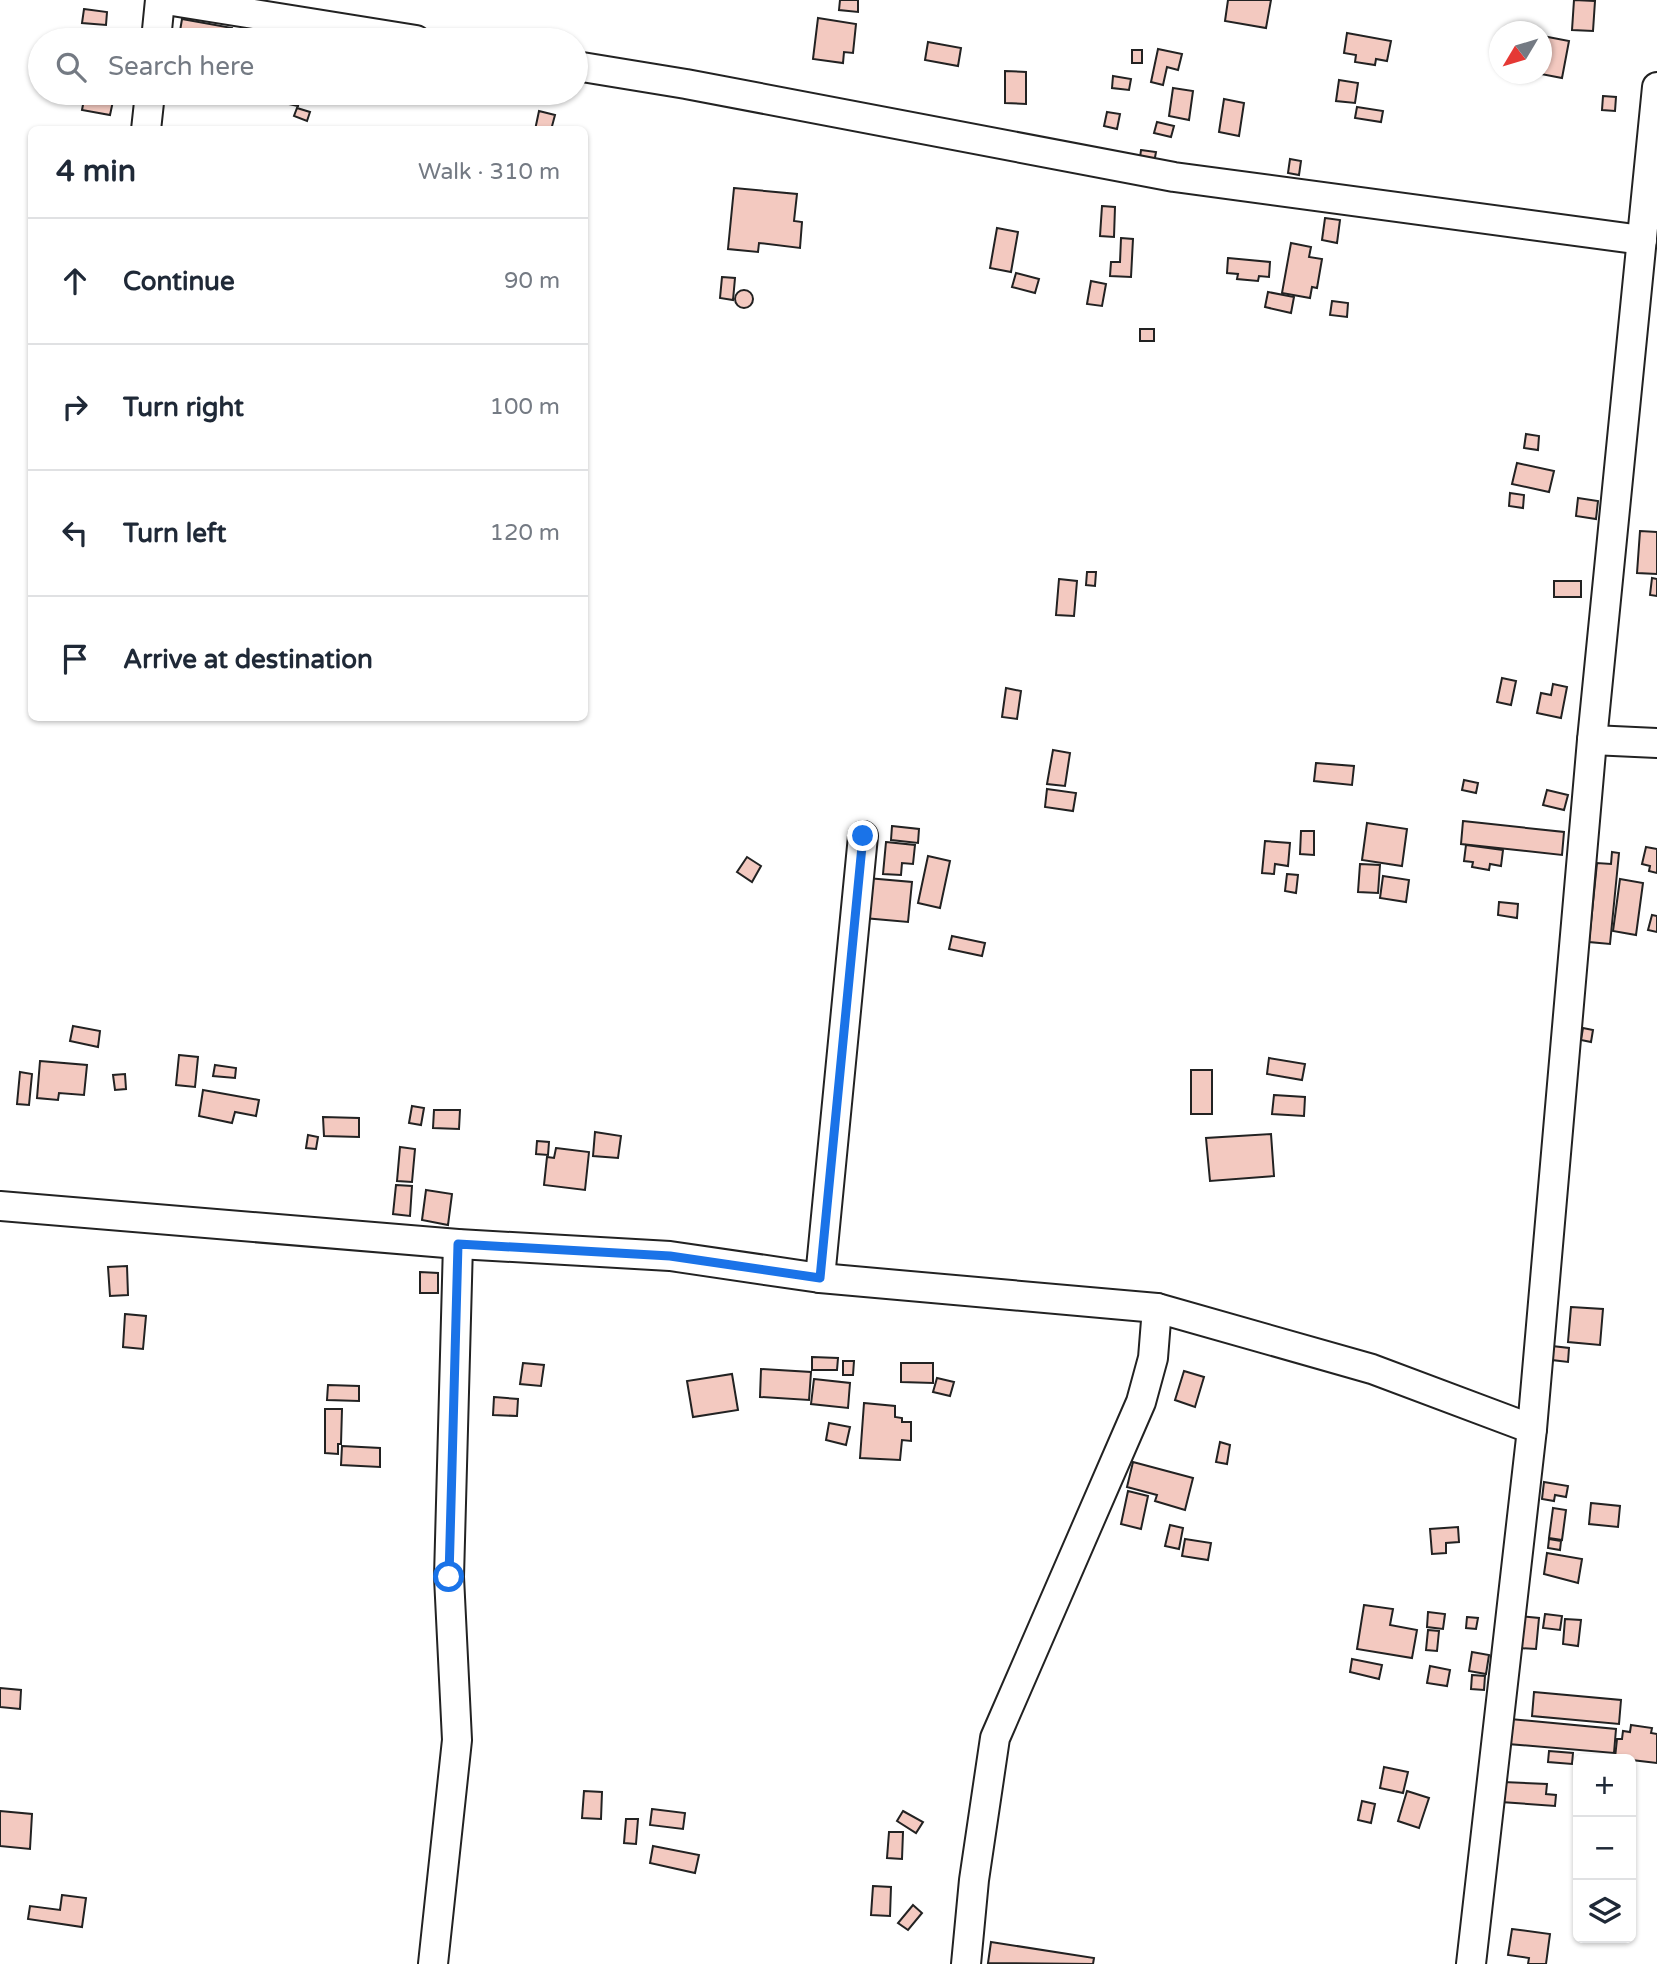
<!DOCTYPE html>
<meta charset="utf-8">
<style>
body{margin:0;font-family:"Varela Round",sans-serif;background:#f6f6f7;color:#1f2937}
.controls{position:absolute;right:21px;bottom:21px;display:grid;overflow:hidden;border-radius:10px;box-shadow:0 2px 5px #0004}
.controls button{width:63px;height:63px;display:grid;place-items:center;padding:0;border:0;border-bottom:2px solid #e0e1e3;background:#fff;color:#1f2937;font:35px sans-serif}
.compass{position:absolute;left:1489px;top:21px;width:63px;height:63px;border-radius:50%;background:#fff;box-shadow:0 2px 5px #0004;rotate:232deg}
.stop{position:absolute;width:21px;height:21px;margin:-16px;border:5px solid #1a73e8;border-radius:50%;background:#fff}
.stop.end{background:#1a73e8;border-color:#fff;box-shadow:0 2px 7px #0008}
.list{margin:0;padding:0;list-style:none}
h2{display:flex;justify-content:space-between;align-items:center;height:91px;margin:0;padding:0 28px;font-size:30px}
h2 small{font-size:23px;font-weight:400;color:#747a83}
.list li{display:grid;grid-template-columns:46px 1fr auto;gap:21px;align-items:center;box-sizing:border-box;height:126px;padding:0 28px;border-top:2px solid #e0e1e3}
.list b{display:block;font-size:26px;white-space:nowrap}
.list em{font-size:23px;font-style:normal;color:#747a83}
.icon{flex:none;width:38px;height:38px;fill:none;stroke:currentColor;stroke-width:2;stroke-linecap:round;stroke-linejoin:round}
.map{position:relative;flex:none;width:1657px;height:1964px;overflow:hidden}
.search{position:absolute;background:#fff;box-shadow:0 2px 5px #0004;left:28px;top:28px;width:560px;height:77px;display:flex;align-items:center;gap:18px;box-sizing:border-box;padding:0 24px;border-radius:38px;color:#747a83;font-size:26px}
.panel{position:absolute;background:#fff;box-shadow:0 2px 5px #0004;left:28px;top:126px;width:560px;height:595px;border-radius:10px}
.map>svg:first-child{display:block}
</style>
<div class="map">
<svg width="1657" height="1964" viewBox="0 0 1657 1964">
<rect width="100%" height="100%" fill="#fff"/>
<g fill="#f3c9c0" stroke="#222" stroke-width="2">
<polygon points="840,0 858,0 858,12 839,10"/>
<polygon points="1228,0 1271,0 1266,28 1225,21"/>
<polygon points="1574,0 1595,1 1593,31 1572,30"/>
<polygon points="84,9 107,12 106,25 82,23"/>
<polygon points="818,18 856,24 853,53 844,52 843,63 813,59"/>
<polygon points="182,19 232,28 230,40 196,40 179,37"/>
<polygon points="1347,33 1391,41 1387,61 1376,59 1375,65 1355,62 1356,55 1344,53"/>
<polygon points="82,34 99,35 99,40 82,40"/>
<polygon points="1548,37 1569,41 1562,78 1541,74"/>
<polygon points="928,42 961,48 958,66 925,60"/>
<polygon points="1158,49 1182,54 1178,70 1167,67 1163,85 1151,82"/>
<rect x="1132" y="50" width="10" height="13"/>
<polygon points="1005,71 1026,72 1026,104 1005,103"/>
<polygon points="1113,76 1131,79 1129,90 1112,88"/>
<polygon points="1339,80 1358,83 1355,103 1336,101"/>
<polygon points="1173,88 1193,91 1189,120 1169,116"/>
<polygon points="286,93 300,94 298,106 284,103"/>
<polygon points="85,94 113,101 110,115 82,110"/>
<polygon points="1603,96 1616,97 1615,111 1602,110"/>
<polygon points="1224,99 1244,103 1239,136 1219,132"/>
<polygon points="1357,107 1383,111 1381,122 1355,118"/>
<polygon points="297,108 310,112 307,121 294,116"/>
<polygon points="539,111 555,115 551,130 535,130"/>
<polygon points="1107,112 1120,114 1117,129 1104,126"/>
<polygon points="1157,122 1174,126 1171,137 1154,133"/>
<polygon points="1141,150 1156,152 1153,168 1139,165"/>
<polygon points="1290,159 1301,161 1299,175 1288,173"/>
<polygon points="734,188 797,194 794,221 802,222 800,248 759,243 758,252 728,249"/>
<polygon points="1102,206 1115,207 1114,237 1100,236"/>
<polygon points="1325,218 1340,220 1337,243 1322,240"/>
<polygon points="997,228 1018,232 1011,272 990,268"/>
<polygon points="1121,238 1133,239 1131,277 1110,276 1111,262 1120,262"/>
<polygon points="1291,243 1311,247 1309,257 1322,259 1317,288 1312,287 1310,298 1282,293"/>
<polygon points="1228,258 1270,262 1269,277 1259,276 1258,281 1237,279 1238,274 1227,273"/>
<polygon points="1016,273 1039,279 1035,293 1012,287"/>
<polygon points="722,277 735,278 733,300 720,298"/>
<polygon points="1091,281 1106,284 1102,306 1087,304"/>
<circle cx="744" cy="299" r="9"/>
<polygon points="1268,292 1294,297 1291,313 1265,307"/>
<polygon points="1332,301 1348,303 1347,317 1330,315"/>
<rect x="1140" y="329" width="14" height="12"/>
<polygon points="1526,434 1539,436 1538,450 1524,448"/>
<polygon points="1517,463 1554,471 1549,492 1512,484"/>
<polygon points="1510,493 1524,495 1523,508 1509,506"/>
<polygon points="1578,498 1598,501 1596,519 1576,516"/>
<polygon points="1640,531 1657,532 1657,574 1637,573"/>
<polygon points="1087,572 1096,572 1095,586 1086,585"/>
<polygon points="1652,578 1657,579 1657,596 1650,595"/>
<polygon points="1059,579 1077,581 1074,616 1056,615"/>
<rect x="1554" y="581" width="27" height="16"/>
<polygon points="1502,678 1516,681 1511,705 1497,702"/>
<polygon points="1553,684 1567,687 1561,718 1537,713 1541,693 1551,695"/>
<polygon points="1006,688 1021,691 1017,719 1002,717"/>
<polygon points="1053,750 1070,753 1065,786 1047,784"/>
<polygon points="1316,763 1354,766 1352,785 1314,781"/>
<polygon points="1464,780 1478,783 1476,793 1462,790"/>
<polygon points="1047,789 1076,793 1073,811 1045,807"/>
<polygon points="1547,790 1568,795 1564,810 1543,805"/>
<polygon points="1463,821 1564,832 1562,855 1461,844"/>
<polygon points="1367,823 1407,829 1402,866 1362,860"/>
<polygon points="892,826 919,829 918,843 891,840"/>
<polygon points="1301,831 1314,831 1314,855 1300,854"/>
<polygon points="1265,841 1290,843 1288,866 1275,864 1274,874 1262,873"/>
<polygon points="886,842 915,845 913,864 902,863 901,875 883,874"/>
<polygon points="1466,845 1503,850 1501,866 1490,864 1489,870 1472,867 1473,862 1464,861"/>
<polygon points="1646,847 1657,849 1657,873 1649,871 1650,866 1642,864"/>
<polygon points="1612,852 1619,853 1610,944 1589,942 1597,863 1611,864"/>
<polygon points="928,856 950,861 940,908 918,903"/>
<polygon points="747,857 761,866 752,882 737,872"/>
<polygon points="1360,864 1380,865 1378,893 1358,892"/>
<polygon points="1287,874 1298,875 1296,893 1285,891"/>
<polygon points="1383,876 1409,880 1406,902 1380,898"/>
<polygon points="867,878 912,882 908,922 864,918"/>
<polygon points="1620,879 1643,883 1636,935 1613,931"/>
<polygon points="1499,902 1518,904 1517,918 1498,915"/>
<polygon points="1652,915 1657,916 1657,932 1648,930"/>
<polygon points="952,936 985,943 982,956 949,949"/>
<polygon points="73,1026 100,1031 98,1047 70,1041"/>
<polygon points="1583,1028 1593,1030 1591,1042 1581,1040"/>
<polygon points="179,1055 198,1057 195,1087 176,1085"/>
<polygon points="1269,1058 1305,1064 1302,1080 1267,1074"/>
<polygon points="40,1061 87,1065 84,1095 59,1093 58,1100 37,1098"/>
<polygon points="215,1065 236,1068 235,1078 213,1076"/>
<rect x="1191" y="1070" width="21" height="44"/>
<polygon points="20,1072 32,1074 29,1105 17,1104"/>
<polygon points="125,1074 126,1089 115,1090 113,1075"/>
<polygon points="203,1090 259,1100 256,1116 235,1112 232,1123 199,1116"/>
<polygon points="1274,1095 1305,1097 1304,1116 1272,1114"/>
<polygon points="412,1106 424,1108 421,1125 409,1123"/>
<polygon points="434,1110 460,1110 459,1129 433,1128"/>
<polygon points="323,1117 359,1118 359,1137 324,1136"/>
<polygon points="595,1132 621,1136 618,1158 593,1156"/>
<polygon points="1271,1134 1274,1176 1210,1181 1206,1138"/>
<polygon points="308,1135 318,1137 316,1149 306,1148"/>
<polygon points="537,1141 549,1142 548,1155 536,1154"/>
<polygon points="400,1147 415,1149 412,1182 397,1181"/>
<polygon points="556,1148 589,1152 585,1190 544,1185 547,1157 554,1158"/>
<polygon points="396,1185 412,1186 410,1216 393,1214"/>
<polygon points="426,1190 452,1194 448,1225 422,1220"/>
<polygon points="127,1266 128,1295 110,1296 108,1267"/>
<polygon points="420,1272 438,1273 438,1293 420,1293"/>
<polygon points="1571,1307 1603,1309 1600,1345 1568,1342"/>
<polygon points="125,1314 146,1316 143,1349 123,1347"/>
<polygon points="1552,1346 1569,1348 1568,1362 1552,1360"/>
<polygon points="812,1357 838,1358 837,1370 812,1370"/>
<polygon points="843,1361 854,1361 853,1375 843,1375"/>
<polygon points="523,1363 544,1365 541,1386 520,1384"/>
<polygon points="901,1363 933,1363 933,1383 901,1382"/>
<polygon points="761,1369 811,1372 809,1400 760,1397"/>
<polygon points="1184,1371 1204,1377 1195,1407 1175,1400"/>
<polygon points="732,1374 738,1410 693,1417 687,1381"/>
<polygon points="937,1378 954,1382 950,1396 933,1392"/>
<polygon points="814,1379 850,1383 848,1408 811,1404"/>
<polygon points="328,1385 359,1386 359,1401 327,1400"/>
<polygon points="494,1397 518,1399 517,1416 493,1415"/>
<polygon points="864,1403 895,1406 895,1417 902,1418 902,1422 911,1422 911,1441 902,1440 900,1460 860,1458"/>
<polygon points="325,1409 342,1409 341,1444 338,1444 338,1454 325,1453"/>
<polygon points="829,1423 850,1427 846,1445 826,1440"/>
<polygon points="1220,1442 1230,1445 1227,1464 1216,1462"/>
<polygon points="342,1446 380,1448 380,1467 341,1465"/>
<polygon points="1133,1462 1193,1478 1185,1510 1155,1501 1157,1495 1127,1487"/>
<polygon points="1544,1482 1568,1486 1566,1497 1555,1495 1554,1501 1542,1499"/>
<polygon points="1128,1491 1148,1496 1141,1529 1121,1524"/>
<polygon points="1591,1503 1620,1506 1618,1527 1589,1524"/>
<polygon points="1553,1508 1566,1510 1562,1540 1549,1538"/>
<polygon points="1170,1525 1183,1528 1179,1549 1165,1546"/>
<polygon points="1458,1527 1459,1542 1446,1543 1446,1553 1432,1554 1430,1529"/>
<polygon points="1185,1539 1211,1543 1208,1560 1182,1556"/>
<polygon points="1549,1539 1561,1541 1560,1550 1548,1548"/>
<polygon points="1547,1553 1582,1559 1578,1583 1544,1574"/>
<polygon points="1364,1605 1393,1609 1390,1625 1417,1630 1412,1658 1357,1649"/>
<polygon points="1428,1612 1445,1614 1443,1629 1427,1627"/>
<polygon points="1545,1614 1562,1616 1560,1630 1543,1628"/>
<polygon points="1520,1616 1539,1618 1536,1649 1518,1648"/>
<polygon points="1467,1617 1478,1618 1476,1629 1466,1628"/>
<polygon points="1565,1619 1581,1620 1578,1646 1563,1644"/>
<polygon points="1428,1630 1439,1631 1437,1651 1426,1650"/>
<polygon points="1472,1652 1489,1655 1486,1674 1469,1671"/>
<polygon points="1352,1659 1382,1665 1379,1679 1350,1672"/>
<polygon points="1430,1666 1450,1670 1447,1686 1427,1683"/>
<polygon points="1472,1675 1485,1676 1484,1690 1471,1689"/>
<polygon points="0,1688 21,1690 20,1709 0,1707"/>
<polygon points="1534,1692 1621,1700 1619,1724 1532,1716"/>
<polygon points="1510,1719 1616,1729 1614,1753 1508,1744"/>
<polygon points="1631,1725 1652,1728 1651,1733 1657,1734 1657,1763 1615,1758 1617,1739 1622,1739 1623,1731 1630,1732"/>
<polygon points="1549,1751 1573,1753 1572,1764 1548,1762"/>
<polygon points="1384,1767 1408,1772 1403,1793 1380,1788"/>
<polygon points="1503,1782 1547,1784 1546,1794 1556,1795 1555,1806 1501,1802"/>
<polygon points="584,1791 602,1792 601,1819 582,1818"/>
<polygon points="1407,1791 1429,1798 1419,1828 1398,1821"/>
<polygon points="1362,1801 1375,1804 1371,1823 1358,1820"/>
<polygon points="652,1809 685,1813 683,1829 650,1825"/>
<polygon points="0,1811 32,1814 30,1849 0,1846"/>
<polygon points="903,1811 923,1822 916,1833 897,1821"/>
<polygon points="626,1819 638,1819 636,1844 624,1843"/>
<polygon points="889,1832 903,1832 902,1859 887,1858"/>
<polygon points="653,1846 699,1855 695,1873 650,1863"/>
<polygon points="873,1886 891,1887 890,1916 871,1915"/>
<polygon points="62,1895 86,1898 82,1927 28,1919 30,1906 60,1910"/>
<polygon points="913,1905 922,1913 908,1930 898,1923"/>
<polygon points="1512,1929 1550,1934 1546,1964 1528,1964 1529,1958 1508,1955"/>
<polygon points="991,1942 1094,1958 1093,1964 988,1963"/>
</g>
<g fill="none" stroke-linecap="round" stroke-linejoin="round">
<defs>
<g id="minor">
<polyline points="166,0 416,40"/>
<polyline points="156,40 160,0"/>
<polyline points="576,66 686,84 1174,177 1642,240"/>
<polyline points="146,130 150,93"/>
<polyline points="1592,740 1657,743"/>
<polyline points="0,1206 458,1244 670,1256 820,1278 1157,1308 1372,1369 1532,1429"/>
<polyline points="820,1278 863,836"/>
<polyline points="433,1964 457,1740 449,1577 458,1244"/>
<polyline points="966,1964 974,1880 995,1738 1141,1402 1153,1358 1157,1308"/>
<polyline points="1471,1964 1532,1429 1592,740 1657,87"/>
</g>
</defs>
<use href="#minor" stroke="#222" stroke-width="32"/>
<use href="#minor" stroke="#fff" stroke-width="28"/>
</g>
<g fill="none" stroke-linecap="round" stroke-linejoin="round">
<polyline stroke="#1a73e8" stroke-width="9" points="449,1577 458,1244 670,1256 820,1278 863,836"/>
</g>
</svg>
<div class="controls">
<button>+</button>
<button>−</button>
<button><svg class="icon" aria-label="layers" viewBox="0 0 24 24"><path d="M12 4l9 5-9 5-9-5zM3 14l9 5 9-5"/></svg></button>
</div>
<svg class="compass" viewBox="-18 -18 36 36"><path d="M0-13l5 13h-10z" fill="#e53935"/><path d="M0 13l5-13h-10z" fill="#747a83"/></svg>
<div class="stop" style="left:449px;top:1577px"></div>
<div class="stop end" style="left:863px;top:836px"></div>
<div class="search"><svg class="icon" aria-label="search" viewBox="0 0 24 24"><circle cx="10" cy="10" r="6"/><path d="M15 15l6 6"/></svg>Search here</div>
<section class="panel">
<h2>4 min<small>Walk · 310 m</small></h2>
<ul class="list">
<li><svg class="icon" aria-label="ahead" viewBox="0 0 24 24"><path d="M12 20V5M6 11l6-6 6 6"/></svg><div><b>Continue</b></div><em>90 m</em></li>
<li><svg class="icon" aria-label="right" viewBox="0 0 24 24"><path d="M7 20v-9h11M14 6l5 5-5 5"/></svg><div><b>Turn right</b></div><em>100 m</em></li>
<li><svg class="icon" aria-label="left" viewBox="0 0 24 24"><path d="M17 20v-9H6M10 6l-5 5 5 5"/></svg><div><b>Turn left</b></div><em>120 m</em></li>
<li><svg class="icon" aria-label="arrive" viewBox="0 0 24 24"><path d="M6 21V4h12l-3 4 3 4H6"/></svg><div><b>Arrive at destination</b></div></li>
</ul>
</section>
</div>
